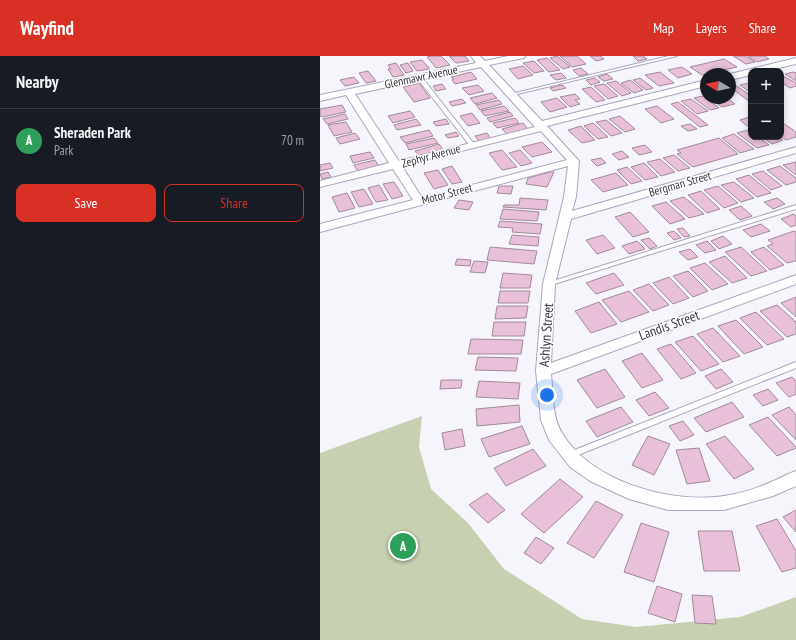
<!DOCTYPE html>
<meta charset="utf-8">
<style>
body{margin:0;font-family:"PT Sans Narrow",sans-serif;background:#20242c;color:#f1f3f6}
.controls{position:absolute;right:12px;top:12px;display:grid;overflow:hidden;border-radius:8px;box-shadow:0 2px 6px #0003}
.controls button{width:36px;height:36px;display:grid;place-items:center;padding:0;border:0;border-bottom:1px solid #363941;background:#171b24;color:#f1f3f6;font:20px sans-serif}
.compass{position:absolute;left:380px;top:12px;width:36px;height:36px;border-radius:50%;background:#171b24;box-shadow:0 2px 6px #0003;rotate:279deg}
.you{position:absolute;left:227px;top:339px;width:14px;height:14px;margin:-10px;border:3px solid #fff;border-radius:50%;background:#1a73e8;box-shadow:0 0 0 6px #1a73e833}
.badge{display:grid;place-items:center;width:26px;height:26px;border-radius:50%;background:#d93025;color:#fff;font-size:13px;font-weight:700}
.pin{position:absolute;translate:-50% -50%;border:2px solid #fff;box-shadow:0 1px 4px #0006}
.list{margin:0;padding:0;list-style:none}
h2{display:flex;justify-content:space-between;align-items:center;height:52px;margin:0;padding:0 16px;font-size:17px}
h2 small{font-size:13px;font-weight:400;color:#9ea1a6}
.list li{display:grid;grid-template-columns:26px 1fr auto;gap:12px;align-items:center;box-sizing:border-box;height:64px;padding:0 16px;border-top:1px solid #363941}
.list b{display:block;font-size:15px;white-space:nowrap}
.list p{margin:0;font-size:13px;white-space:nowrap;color:#9ea1a6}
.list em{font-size:13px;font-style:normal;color:#9ea1a6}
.actions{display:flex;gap:8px;padding:12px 16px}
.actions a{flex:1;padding:9px 0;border:1px solid #d93025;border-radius:8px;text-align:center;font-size:14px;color:#d93025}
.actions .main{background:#d93025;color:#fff}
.map{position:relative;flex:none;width:476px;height:584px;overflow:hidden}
header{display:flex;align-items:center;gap:24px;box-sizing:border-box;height:56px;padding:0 20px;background:#d93025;color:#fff}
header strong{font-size:19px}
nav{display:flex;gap:22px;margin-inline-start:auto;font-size:14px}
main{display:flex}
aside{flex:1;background:#171b24}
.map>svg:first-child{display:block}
</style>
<header>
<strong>Wayfind</strong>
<nav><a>Map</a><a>Layers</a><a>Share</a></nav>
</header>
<main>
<aside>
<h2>Nearby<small></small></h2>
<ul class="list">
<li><span class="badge" style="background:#2e9e5b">A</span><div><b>Sheraden Park</b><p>Park</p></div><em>70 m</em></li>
</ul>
<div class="actions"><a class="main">Save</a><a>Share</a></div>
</aside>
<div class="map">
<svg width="476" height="584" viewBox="0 0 476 584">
<rect width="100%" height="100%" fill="#f6f5fb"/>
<polygon fill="#c7d0b0" points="102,360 99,391 111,433 148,467 184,513 262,563 316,571 420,561 476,541 476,584 0,584 0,397"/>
<g fill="#e9c0da" stroke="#a18a98">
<polygon points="112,0 121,0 130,9 116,12 107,1"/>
<polygon points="129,0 145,0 149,5 136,7"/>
<polygon points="237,0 250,11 243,13 230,2"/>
<polygon points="240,0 257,0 266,8 252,11"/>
<polygon points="270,0 280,0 284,3 276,5"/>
<polygon points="313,0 323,0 327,3 318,5"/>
<polygon points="413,0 425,0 435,6 426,8"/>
<polygon points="428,0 445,0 449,3 437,6"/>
<polygon points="227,2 240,14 229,16 217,4"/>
<polygon points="404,3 417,11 382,19 370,11"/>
<polygon points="102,4 110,13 97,15 90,6"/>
<polygon points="214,5 224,15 214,17 203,7"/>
<polygon points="76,7 84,19 73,21 68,13 71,13 68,9"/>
<polygon points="88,7 93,15 86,17 80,9"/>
<polygon points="203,10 213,19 198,23 189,13"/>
<polygon points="362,11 372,18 358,22 348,14"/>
<polygon points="261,12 268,18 259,20 253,14"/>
<polygon points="48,15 56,25 46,27 39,17"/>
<polygon points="151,16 157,23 135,28 132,24 134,23 131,21"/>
<polygon points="340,16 354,27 339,30 325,19"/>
<polygon points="473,16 476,17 476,25 465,18"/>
<polygon points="241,17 246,22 236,24 230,19"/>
<polygon points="287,18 293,23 284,25 278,21"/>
<polygon points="461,19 476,27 476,30 470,32 461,26"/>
<polygon points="34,21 39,27 25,30 20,24"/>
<polygon points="275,22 280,26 271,29 266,24"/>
<polygon points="320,22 333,32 326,34 313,24"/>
<polygon points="310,24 323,34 314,37 301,27"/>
<polygon points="296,25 311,37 302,40 287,27"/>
<polygon points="99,27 110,42 94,46 83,31"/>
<polygon points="429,27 431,28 431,37 420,29"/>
<polygon points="122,28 126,33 116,35 113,30"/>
<polygon points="284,28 298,40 288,43 274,30"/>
<polygon points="158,29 164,35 149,39 142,32"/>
<polygon points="242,29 246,32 233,35 230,32"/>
<polygon points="417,30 431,40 431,45 429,45 411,32"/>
<polygon points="271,31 285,44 276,46 262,33"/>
<polygon points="172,37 177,42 155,48 150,42"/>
<polygon points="255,38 260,43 255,44 260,48 250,51 240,41"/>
<polygon points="382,40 399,52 390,54 374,42"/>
<polygon points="237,42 247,51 230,56 221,46"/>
<polygon points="389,42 407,42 415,48 402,51"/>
<polygon points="142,43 146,47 132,50 129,46"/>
<polygon points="371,43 388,55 377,58 361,45"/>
<polygon points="179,44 182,48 160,54 156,49"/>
<polygon points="358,46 388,69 380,71 351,48"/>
<polygon points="22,49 26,56 2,61 0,60 0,53"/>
<polygon points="184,50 189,55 165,60 161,55"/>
<polygon points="337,50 354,63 341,67 325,53"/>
<polygon points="90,55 95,61 73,67 68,60"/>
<polygon points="190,56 193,60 170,66 167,62"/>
<polygon points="152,57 160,67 148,70 140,60"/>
<polygon points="25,58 28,63 7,68 3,63"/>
<polygon points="300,60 315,73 305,76 289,63"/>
<polygon points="430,61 431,69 427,70 420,64"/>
<polygon points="195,62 199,67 177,72 173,67"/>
<polygon points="96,63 101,69 77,74 74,69"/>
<polygon points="126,63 129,68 116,70 113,66"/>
<polygon points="286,64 302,77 291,80 276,66"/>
<polygon points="26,66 32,76 14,80 8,69"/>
<polygon points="203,67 208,73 187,78 182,73"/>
<polygon points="273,67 288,81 278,83 264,70"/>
<polygon points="463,67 476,76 476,81 466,84 461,80 461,68"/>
<polygon points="370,68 377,73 368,75 361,70"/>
<polygon points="261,70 275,84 262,87 248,74"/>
<polygon points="109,74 113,80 85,87 80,81"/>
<polygon points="428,74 431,76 431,81 438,81 449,89 437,92 417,77"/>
<polygon points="136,76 139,80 128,82 125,79"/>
<polygon points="35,77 40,83 20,88 16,82"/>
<polygon points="167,77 171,83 160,86 155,80"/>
<polygon points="414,78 434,93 420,97 402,82"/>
<polygon points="442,81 458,81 463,84 452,88"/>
<polygon points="114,82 118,87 89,94 86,88"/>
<polygon points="399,82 418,98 373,111 357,98 361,97 357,94"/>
<polygon points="222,86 232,96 212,101 202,91"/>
<polygon points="119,88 123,94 99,100 95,95"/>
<polygon points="325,89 332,96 319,99 312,92"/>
<polygon points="182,94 197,111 182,114 169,97"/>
<polygon points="200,94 212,107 201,110 189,97"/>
<polygon points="302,95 309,101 299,104 292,98"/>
<polygon points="50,96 54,102 33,107 30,100"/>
<polygon points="354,99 370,112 358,115 343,102"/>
<polygon points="281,102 286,107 277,110 271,104"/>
<polygon points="340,103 355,116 341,120 327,106"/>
<polygon points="55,104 60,112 39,117 34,109"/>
<polygon points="476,106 476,119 463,109"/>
<polygon points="10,107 13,112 0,115 0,109"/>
<polygon points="324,107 338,121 325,124 311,111"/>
<polygon points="132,110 142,126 132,128 122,113"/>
<polygon points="460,110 476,122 476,126 466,129 447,114"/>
<polygon points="307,111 322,125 311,128 297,114"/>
<polygon points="118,114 128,129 114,133 104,117"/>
<polygon points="443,115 462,130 451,134 432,118"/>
<polygon points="8,116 11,121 2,123 0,118"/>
<polygon points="230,116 234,116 227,131 206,128 208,122"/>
<polygon points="296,117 308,129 283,136 271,124"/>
<polygon points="429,119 451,137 437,141 416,123"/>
<polygon points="74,126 83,140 72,143 63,128"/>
<polygon points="414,126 434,142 421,146 401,129"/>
<polygon points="59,129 68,144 56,146 48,132"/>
<polygon points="179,130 193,130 191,138 177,137"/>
<polygon points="398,130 418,147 404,152 384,134"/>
<polygon points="44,133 53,148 39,151 31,136"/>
<polygon points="381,135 400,153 387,157 368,139"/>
<polygon points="27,137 35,152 19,156 12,141"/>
<polygon points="364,141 384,158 369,162 350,145"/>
<polygon points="200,142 228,144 226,154 183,151 184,149 199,149"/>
<polygon points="457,142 465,148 453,153 444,146"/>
<polygon points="139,144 153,146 149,154 134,152"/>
<polygon points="346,146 365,163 350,168 332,150"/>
<polygon points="421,150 432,160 420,164 409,154"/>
<polygon points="183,153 219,156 217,165 180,163"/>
<polygon points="310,156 329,176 313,181 295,161"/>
<polygon points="474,158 476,160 476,169 471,171 461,163"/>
<polygon points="180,165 222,168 220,178 192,176 193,172 178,171"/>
<polygon points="441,168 450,175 431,181 423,174"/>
<polygon points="363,172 370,180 364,181 357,173"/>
<polygon points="354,175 361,182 354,184 347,177"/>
<polygon points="474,175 476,176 476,205 467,207 447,190 453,188 448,184"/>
<polygon points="192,179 219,181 218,190 189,188"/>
<polygon points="283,179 295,192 277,198 266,184"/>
<polygon points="403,180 412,188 399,193 391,185"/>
<polygon points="329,182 337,190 330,193 321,184"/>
<polygon points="317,185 325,193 309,198 302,190"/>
<polygon points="387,185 396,194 385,197 376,189"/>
<polygon points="170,191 217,195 214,208 167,204"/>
<polygon points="421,191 447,215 431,220 405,196"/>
<polygon points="444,191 464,209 450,214 431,196"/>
<polygon points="370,193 378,201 368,204 359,196"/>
<polygon points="405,200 427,222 412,227 389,206"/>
<polygon points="137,203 151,204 150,210 135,209"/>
<polygon points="154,205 168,206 165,217 150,216"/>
<polygon points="385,207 408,228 392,234 370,212"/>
<polygon points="368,215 388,235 373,241 353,220"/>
<polygon points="183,217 212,219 210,232 180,232"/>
<polygon points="294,217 304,229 276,238 266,227"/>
<polygon points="349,221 369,242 353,248 333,227"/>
<polygon points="329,228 349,249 333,255 313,234"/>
<polygon points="180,235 210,235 208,247 178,247"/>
<polygon points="309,235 329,256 301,266 282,244"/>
<polygon points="476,241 476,261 461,247"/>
<polygon points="279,246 297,268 271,277 255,255"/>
<polygon points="457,249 476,266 476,278 467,281 440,255"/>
<polygon points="177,250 208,250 206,262 175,263"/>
<polygon points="436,256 464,283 447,289 420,262"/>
<polygon points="416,264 443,291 424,298 398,270"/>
<polygon points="174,266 206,266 204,280 172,280"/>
<polygon points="393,272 420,300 403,306 377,278"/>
<polygon points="373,280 399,308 381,315 355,286"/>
<polygon points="151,283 203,284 201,298 148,298"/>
<polygon points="351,288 376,317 361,323 337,293"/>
<polygon points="322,297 343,324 322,332 302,305"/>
<polygon points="158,301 198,302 196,315 155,314"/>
<polygon points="285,313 305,341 277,352 257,324"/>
<polygon points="401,313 413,326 396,333 385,320"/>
<polygon points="472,321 476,325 476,338 469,341 456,327"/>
<polygon points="121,324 142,324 141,332 120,333"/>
<polygon points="159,325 200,327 198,343 156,341"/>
<polygon points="448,333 458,344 443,350 433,339"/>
<polygon points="335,336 349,352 329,360 316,344"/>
<polygon points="412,346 424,361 386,376 374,362"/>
<polygon points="199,349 200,366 157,370 156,353"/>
<polygon points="301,351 313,366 277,381 266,365"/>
<polygon points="469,351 476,359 476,384 452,359"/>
<polygon points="448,361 476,391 476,392 457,400 429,369"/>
<polygon points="363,365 374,379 360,385 349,370"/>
<polygon points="202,370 210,388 169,401 161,383"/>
<polygon points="142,373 145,390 125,394 122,377"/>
<polygon points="328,380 350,388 334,419 312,409"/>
<polygon points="405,380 434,413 414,423 386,388"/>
<polygon points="379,392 390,425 367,428 356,394"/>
<polygon points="213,393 226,410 186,430 174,412"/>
<polygon points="240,423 263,441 224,477 201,458"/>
<polygon points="167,437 185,454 168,467 149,449"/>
<polygon points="276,445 303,459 274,502 247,487"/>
<polygon points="476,454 476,476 463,461"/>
<polygon points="457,463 476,495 476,512 462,516 436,470"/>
<polygon points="321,467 349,476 334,526 304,516"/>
<polygon points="378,475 412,475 420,515 384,515"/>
<polygon points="216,481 234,492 221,508 204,497"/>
<polygon points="337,530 362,538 355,566 328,557"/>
<polygon points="372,539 392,540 396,568 375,567"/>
</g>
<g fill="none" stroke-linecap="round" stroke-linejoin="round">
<defs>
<g id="lane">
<polygon points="349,0 357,0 193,39 191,38"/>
<polygon points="97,20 101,20 155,89 155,91 151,91 97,22"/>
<polygon points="476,149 476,153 231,229 229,230 226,228 227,227"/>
<polygon points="476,306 476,312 253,401 250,402 247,401 246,399 247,397"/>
</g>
<g id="street">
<path d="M151,0H160L165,5L188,0H205L204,2L169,9L222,65L386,24V30L227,70L259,105L256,141L252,155L476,91V97L251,163L235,228L231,307L476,219V228L231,318C233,336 232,361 242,377C271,426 351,448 404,440C418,438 438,432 451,426C459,423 467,418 476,415V430L453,440L404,454H348L309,443L270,425L250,411L229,384L221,364L216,315L223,228L244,141L248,110L0,176V168L93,144L73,113L0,131V125L69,107L26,39L0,45V39L156,7ZM161,11L215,71L79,105L35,38ZM221,75L247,104L102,142L82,110Z"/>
<polygon points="476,2 476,8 446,15 431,15 431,19 410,24 410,18"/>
</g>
</defs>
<use href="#lane" stroke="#aaa5bd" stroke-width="2"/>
<use href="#street" stroke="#aaa5bd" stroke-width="2"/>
<use href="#lane" fill="#fff" fill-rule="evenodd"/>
<use href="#street" fill="#fff" fill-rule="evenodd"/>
</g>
<g text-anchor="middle" stroke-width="3" stroke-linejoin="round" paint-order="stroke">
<g font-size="12" fill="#37353f" stroke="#fff">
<text transform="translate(101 21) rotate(-12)" y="4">Glenmawr Avenue</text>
<text transform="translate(111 100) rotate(-15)" y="4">Zephyr Avenue</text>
<text transform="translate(360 128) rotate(-16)" y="4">Bergman Street</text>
<text transform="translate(127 138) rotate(-15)" y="4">Motor Street</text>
</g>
<g font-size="14" fill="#37353f" stroke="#fff">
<text transform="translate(349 269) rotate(-20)" y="5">Landis Street</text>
<text transform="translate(226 279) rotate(-86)" y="5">Ashlyn Street</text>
</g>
</g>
</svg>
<div class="controls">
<button>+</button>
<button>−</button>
</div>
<svg class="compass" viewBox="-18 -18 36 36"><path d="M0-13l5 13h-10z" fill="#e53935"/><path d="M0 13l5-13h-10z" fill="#9ea1a6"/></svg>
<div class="you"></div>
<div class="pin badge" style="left:83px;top:490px;background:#2e9e5b">A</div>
</div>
</main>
